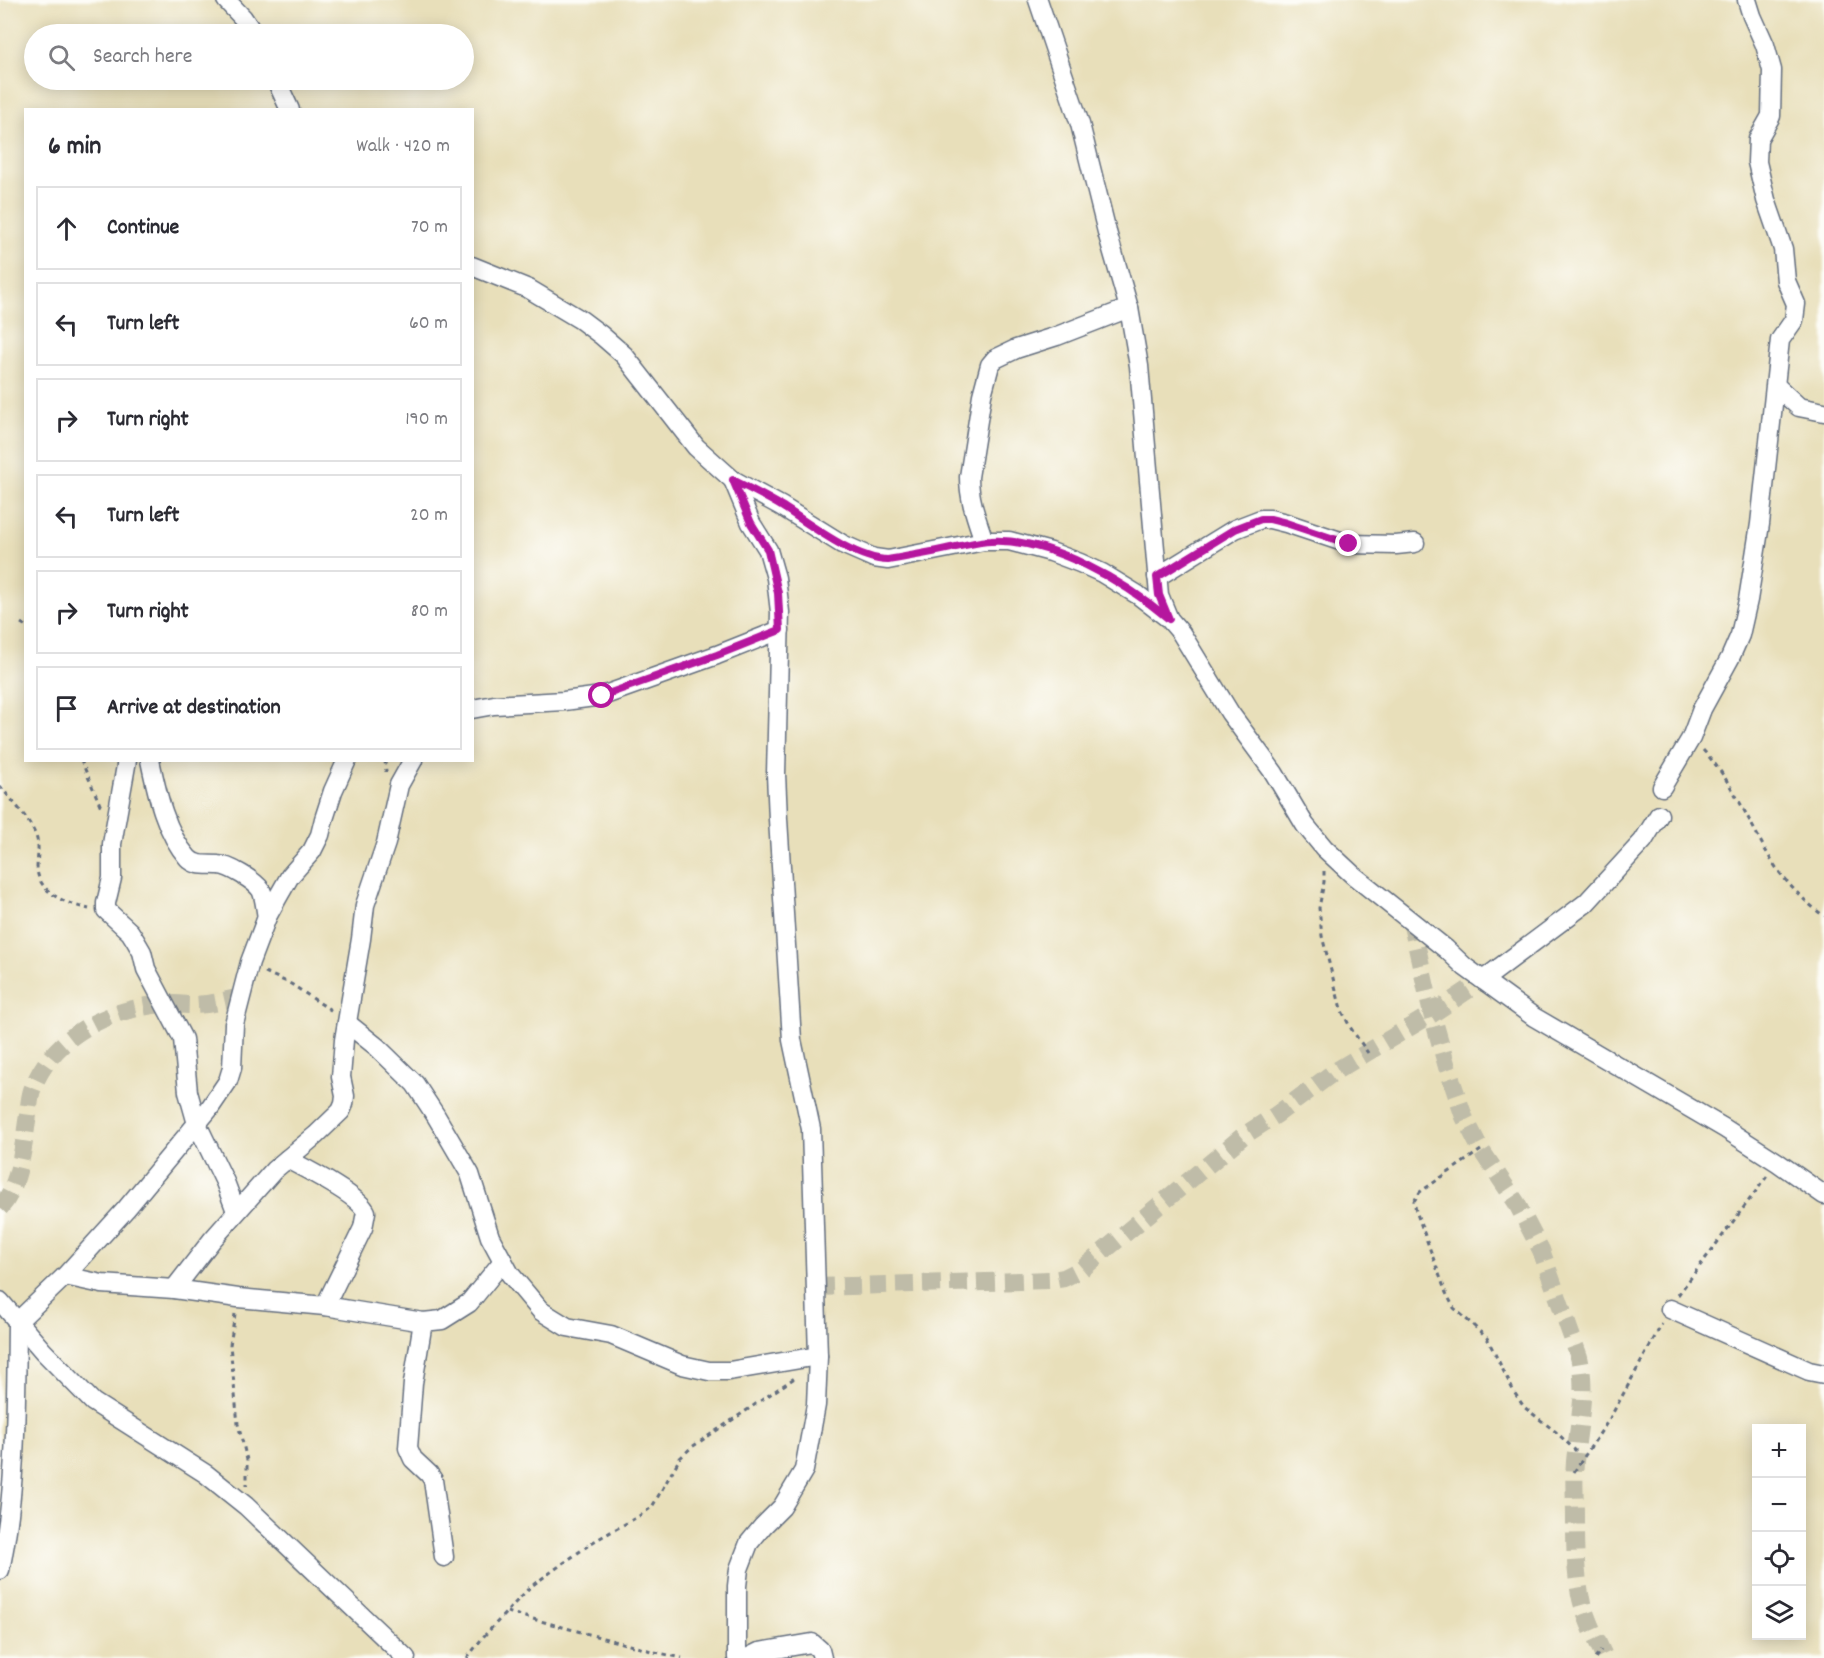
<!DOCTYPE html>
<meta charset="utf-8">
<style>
body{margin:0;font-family:Dekko,sans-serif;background:#f7f7f7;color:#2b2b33}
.controls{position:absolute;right:18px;bottom:18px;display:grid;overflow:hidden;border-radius:0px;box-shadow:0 3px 15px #0003}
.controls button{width:54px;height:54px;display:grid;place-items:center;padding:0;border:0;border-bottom:2px solid #e1e1e2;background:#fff;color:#2b2b33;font:30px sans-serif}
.stop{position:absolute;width:18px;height:18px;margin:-14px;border:4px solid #b5179e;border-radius:50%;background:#fff}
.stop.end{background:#b5179e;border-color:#fff;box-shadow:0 2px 6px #0008}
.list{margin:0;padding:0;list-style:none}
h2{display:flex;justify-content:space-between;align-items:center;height:78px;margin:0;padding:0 24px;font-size:26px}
h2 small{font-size:20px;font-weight:400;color:#7c7c81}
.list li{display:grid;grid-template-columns:39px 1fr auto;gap:18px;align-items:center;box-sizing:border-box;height:84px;margin:0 12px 12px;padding:0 12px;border:2px solid #e1e1e2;border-radius:0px}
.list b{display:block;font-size:22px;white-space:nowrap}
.list em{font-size:20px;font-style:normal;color:#7c7c81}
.icon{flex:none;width:33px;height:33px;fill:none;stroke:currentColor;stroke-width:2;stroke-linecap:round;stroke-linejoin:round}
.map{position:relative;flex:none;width:1824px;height:1658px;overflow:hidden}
.search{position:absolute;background:#fff;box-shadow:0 3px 15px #0003;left:24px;top:24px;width:450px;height:66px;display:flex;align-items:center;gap:15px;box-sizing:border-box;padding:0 21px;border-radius:33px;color:#7c7c81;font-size:22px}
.panel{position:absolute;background:#fff;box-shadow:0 3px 15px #0003;left:24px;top:108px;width:450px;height:654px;border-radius:0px}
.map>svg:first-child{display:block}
</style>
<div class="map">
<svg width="1824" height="1658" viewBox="0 0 1824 1658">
<rect width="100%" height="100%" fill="#fdfcf7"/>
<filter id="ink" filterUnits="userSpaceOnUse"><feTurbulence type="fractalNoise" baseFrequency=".0167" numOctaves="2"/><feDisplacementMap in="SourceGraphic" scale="12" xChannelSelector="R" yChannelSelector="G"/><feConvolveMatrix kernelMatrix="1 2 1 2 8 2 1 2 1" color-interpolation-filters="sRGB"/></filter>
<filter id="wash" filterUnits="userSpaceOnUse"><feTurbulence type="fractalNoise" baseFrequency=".008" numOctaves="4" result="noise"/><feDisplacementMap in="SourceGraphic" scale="24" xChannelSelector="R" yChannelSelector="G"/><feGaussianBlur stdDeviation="1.35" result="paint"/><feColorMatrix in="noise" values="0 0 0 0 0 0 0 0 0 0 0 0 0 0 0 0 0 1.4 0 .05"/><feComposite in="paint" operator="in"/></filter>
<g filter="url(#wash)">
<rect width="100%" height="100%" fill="#e8dfba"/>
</g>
<g filter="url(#ink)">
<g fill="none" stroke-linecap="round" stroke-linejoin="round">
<g stroke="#bfbca8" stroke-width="18" stroke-dasharray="18 9" stroke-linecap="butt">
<path d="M1411,921L1432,1014L1447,1067L1464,1117L1481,1150L1516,1202L1541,1250L1579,1357C1587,1391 1579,1419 1576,1452C1573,1474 1575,1495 1575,1516C1575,1543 1575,1572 1581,1599C1586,1619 1596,1639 1605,1658"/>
<path d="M0,1208C19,1187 23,1149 27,1121C29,1111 29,1099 32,1090C52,1035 109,1009 163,1004C172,1003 181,1005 191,1005C208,1005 224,1001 240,997"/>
<polyline points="815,1287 1052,1280 1064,1278 1082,1269 1243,1136 1276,1115 1334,1072 1432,1014 1483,980"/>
</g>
<defs>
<g id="minor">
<polyline points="226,0 243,18 254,34"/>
<polyline points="1038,0 1080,124 1107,232 1129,308 1139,366 1159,595 1168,617"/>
<polyline points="276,80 290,110"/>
<polyline points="472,266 529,289 581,320 601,335 624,355 696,447 733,480 781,506 842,544 874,558 888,560 984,541 1009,541 1051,552 1080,563 1102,573 1138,595 1169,619 1181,633 1230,713 1274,773 1305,825 1324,848 1353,875 1446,949 1465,967 1534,1017 1724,1128 1777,1162 1824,1195"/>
<polyline points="1776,386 1799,407 1824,412"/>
<polyline points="733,480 751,523 768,550 776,578 780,612 776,774 778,819 792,1040 811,1129 818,1356 816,1405 804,1470 782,1507 763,1526 749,1543 739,1569 737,1586 737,1658"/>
<path d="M984,541C977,520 969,500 969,477L982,395L990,365L995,359L1016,349L1057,336L1129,308"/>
<polyline points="1157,577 1235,529 1261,519 1270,519 1286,523 1349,544 1396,545 1415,543"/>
<polyline points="472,709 494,705 564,701 602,696 717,655 780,630"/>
<polyline points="127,760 112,844 112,878 106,903 106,910 130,932 135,940 142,952 146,969 183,1039 188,1092 197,1124 225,1182 236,1211"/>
<path d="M150,760C157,793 165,832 188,858C196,867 208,864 218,865C229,865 255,881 261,890C265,898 265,908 267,917"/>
<polyline points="1662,787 1691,738 1702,709 1730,658 1740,635 1748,600 1760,524 1780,340 1794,320 1796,304 1786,281 1783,249 1766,200 1757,162 1758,139 1771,116 1772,70 1765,45 1752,16 1747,0"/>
<polyline points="1483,980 1586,903 1643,841 1659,815"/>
<polyline points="347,1023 377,1047 415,1084 436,1116 470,1174 490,1237 510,1274 541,1311 567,1327 611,1335 682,1365 709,1371 729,1371 818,1356"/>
<path d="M287,1159C304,1168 360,1196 366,1212L363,1228L325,1306"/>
<polyline points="65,1276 102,1284 174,1289 238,1298 325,1306 423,1322 442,1320 469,1303 503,1261"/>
<polyline points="174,1289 212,1240 274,1170 316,1135 341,1111 344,1104 345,1096 341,1077 344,1040 361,939 365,905 386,843 399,785 413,760"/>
<polyline points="0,1301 43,1351 93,1402 206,1474 246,1506 406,1658"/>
<polyline points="1670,1309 1809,1371 1824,1374"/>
<polyline points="423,1322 413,1383 408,1448 413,1459 429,1474 433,1480 444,1557"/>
<path d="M0,1570C17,1489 16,1405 17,1322L65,1276L126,1209L209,1109L228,1081L232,1068L234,1024L250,962L267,917L278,897L290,876L312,851L320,835L324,819L333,791L347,760"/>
<polyline points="747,1658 759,1652 812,1643 820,1650 822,1658"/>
</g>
</defs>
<use href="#minor" stroke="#636d7e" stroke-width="21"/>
<g stroke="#636d7e" stroke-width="3" stroke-dasharray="4.5 4.5" stroke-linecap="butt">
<polyline points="21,623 26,626"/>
<path d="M1703,750C1734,783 1750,825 1773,863C1786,883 1805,902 1824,916"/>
<polyline points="81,760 101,807"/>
<polyline points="385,760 386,772"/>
<path d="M0,786C12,801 29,818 36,836C40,847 37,858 37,869C39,894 68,904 89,909"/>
<polyline points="1324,871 1324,882 1319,908 1322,936 1341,1009 1350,1027 1368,1053"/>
<polyline points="265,972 291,984 332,1011"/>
<polyline points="1481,1150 1420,1192 1414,1201 1416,1211 1446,1293 1454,1308 1487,1338 1514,1392 1524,1407 1556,1432 1576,1451"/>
<polyline points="1678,1295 1768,1175"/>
<polyline points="235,1314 230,1345 238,1424 247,1460 247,1486"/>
<polyline points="1574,1472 1610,1418 1662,1324"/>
<polyline points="507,1612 655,1652 682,1658"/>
<polyline points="467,1658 484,1636 530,1587 593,1542 639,1516 652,1507 680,1458 692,1447 796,1377"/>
<polyline points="1595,1658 1601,1650"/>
</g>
<use href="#minor" stroke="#fff" stroke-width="18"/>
</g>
</g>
<g fill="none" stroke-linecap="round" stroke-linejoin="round" filter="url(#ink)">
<path stroke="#b5179e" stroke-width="8" d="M602,696L717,655L780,630L778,593L768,550L751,523L733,480C750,489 767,497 783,507C811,525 854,559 888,560C909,556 930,553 951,548C964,546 978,541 991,541C1051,538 1125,582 1169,619L1159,595L1157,577L1235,529L1261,519H1270L1286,523L1349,544"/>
</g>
</svg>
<div class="controls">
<button>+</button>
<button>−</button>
<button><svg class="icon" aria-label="locate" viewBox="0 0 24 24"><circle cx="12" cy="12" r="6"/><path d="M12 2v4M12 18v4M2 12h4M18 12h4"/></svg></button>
<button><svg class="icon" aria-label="layers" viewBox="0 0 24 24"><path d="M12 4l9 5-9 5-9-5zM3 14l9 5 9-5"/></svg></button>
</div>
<div class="stop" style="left:602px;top:696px"></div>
<div class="stop end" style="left:1349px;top:544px"></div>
<div class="search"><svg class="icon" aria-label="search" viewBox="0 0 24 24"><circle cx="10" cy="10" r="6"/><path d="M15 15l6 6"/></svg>Search here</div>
<section class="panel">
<h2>6 min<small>Walk · 420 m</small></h2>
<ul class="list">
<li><svg class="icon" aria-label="ahead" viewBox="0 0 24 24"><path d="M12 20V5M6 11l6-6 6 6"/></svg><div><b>Continue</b></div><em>70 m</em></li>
<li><svg class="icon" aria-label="left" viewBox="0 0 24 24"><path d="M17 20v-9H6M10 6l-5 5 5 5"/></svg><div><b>Turn left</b></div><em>60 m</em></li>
<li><svg class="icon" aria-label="right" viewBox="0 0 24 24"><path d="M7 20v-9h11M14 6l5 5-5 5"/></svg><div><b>Turn right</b></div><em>190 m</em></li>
<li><svg class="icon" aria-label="left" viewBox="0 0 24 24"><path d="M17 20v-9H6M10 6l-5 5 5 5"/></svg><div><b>Turn left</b></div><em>20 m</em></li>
<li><svg class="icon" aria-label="right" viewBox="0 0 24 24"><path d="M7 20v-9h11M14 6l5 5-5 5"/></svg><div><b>Turn right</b></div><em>80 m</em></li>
<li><svg class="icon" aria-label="arrive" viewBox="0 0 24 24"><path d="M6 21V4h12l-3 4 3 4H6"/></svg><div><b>Arrive at destination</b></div></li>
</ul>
</section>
</div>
